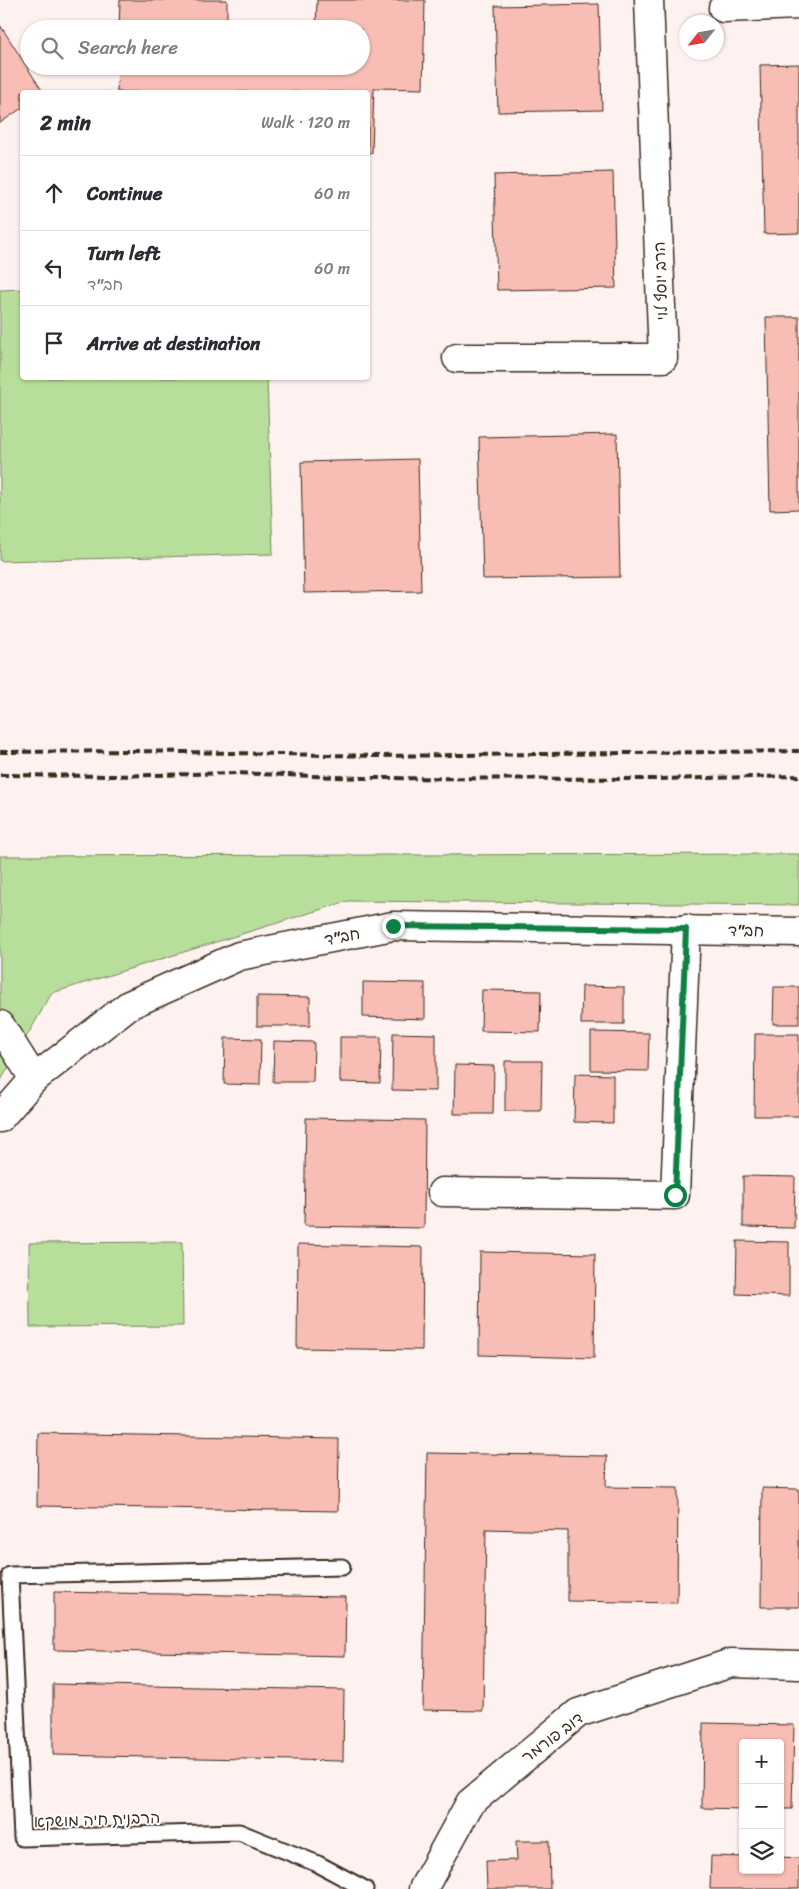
<!DOCTYPE html>
<meta charset="utf-8">
<style>
body{margin:0;font-family:Sriracha,"Playpen Sans Hebrew",sans-serif;background:#f7f7f7;color:#2b2b33}
.controls{position:absolute;right:15px;bottom:15px;display:grid;overflow:hidden;border-radius:5px;box-shadow:0 1px 4px #0004}
.controls button{width:45px;height:45px;display:grid;place-items:center;padding:0;border:0;border-bottom:1px solid #e1e1e2;background:#fff;color:#2b2b33;font:25px sans-serif}
.compass{position:absolute;left:679px;top:15px;width:45px;height:45px;border-radius:50%;background:#fff;box-shadow:0 1px 4px #0004;rotate:239deg}
.stop{position:absolute;width:15px;height:15px;margin:-11px;border:4px solid #0b8043;border-radius:50%;background:#fff}
.stop.end{background:#0b8043;border-color:#fff;box-shadow:0 1px 5px #0008}
.list{margin:0;padding:0;list-style:none}
h2{display:flex;justify-content:space-between;align-items:center;height:65px;margin:0;padding:0 20px;font-size:21px}
h2 small{font-size:16px;font-weight:400;color:#7c7c81}
.list li{display:grid;grid-template-columns:32px 1fr auto;gap:15px;align-items:center;box-sizing:border-box;height:75px;padding:0 20px;border-top:1px solid #e1e1e2}
.list b{display:block;font-size:19px;white-space:nowrap}
.list p{margin:0;font-size:16px;white-space:nowrap;color:#7c7c81}
.list em{font-size:16px;font-style:normal;color:#7c7c81}
.icon{flex:none;width:28px;height:28px;fill:none;stroke:currentColor;stroke-width:2;stroke-linecap:round;stroke-linejoin:round}
.map{position:relative;flex:none;width:799px;height:1889px;overflow:hidden}
.search{position:absolute;background:#fff;box-shadow:0 1px 4px #0004;left:20px;top:20px;width:350px;height:55px;display:flex;align-items:center;gap:12px;box-sizing:border-box;padding:0 18px;border-radius:28px;color:#7c7c81;font-size:19px}
.panel{position:absolute;background:#fff;box-shadow:0 1px 4px #0004;left:20px;top:90px;width:350px;height:290px;border-radius:5px}
.map>svg:first-child{display:block}
</style>
<div class="map">
<svg width="799" height="1889" viewBox="0 0 799 1889">
<rect width="100%" height="100%" fill="#fef2f0"/>
<filter id="ink" filterUnits="userSpaceOnUse"><feTurbulence type="fractalNoise" baseFrequency=".02" numOctaves="2"/><feDisplacementMap in="SourceGraphic" scale="10" xChannelSelector="R" yChannelSelector="G"/><feConvolveMatrix kernelMatrix="1 2 1 2 8 2 1 2 1" color-interpolation-filters="sRGB"/></filter>
<g filter="url(#ink)">
<g fill="#b7de9b" stroke="#79845c">
<polygon points="22,289 22,378 267,378 273,554 0,561 0,290"/>
<polygon points="799,854 799,905 348,901 52,993 0,1082 0,856"/>
<polygon points="182,1242 183,1326 30,1327 29,1243"/>
</g>
<g fill="#f8bdb4" stroke="#3b2a1e">
<polygon points="120,0 227,0 227,29 119,29"/>
<polygon points="317,0 425,0 423,89 374,88 372,153 368,153 368,92 117,92 118,66 225,66 315,69 315,66 361,66 361,29 316,29"/>
<polygon points="599,4 602,110 498,112 495,6"/>
<polygon points="0,25 43,92 22,92 22,108 0,123"/>
<polygon points="799,64 799,233 764,234 760,65"/>
<polygon points="613,172 616,288 497,290 494,175"/>
<polygon points="766,317 799,317 799,509 770,510"/>
<polygon points="617,434 620,577 483,579 479,437"/>
<polygon points="418,459 421,591 304,593 301,462"/>
<polygon points="363,982 425,983 425,1019 363,1017"/>
<polygon points="582,986 624,987 624,1024 581,1024"/>
<polygon points="774,987 799,987 799,1024 773,1024"/>
<polygon points="482,990 541,991 540,1032 481,1031"/>
<polygon points="257,996 310,997 310,1026 257,1026"/>
<polygon points="591,1032 649,1033 648,1071 591,1070"/>
<polygon points="393,1033 436,1034 436,1091 392,1090"/>
<polygon points="755,1034 799,1034 799,1116 754,1116"/>
<polygon points="340,1037 381,1037 380,1083 340,1082"/>
<polygon points="225,1038 261,1039 260,1085 224,1084"/>
<polygon points="274,1041 314,1042 313,1082 273,1082"/>
<polygon points="505,1061 542,1061 541,1111 505,1111"/>
<polygon points="455,1065 494,1066 493,1114 454,1114"/>
<polygon points="575,1074 613,1075 613,1123 574,1122"/>
<polygon points="306,1118 425,1120 424,1228 304,1226"/>
<polygon points="743,1176 795,1177 794,1228 743,1227"/>
<polygon points="737,1241 789,1242 789,1296 736,1294"/>
<polygon points="298,1244 423,1247 422,1350 297,1348"/>
<polygon points="480,1252 595,1254 594,1358 479,1355"/>
<polygon points="38,1433 339,1439 338,1511 37,1506"/>
<polygon points="427,1453 607,1456 606,1487 678,1488 677,1603 568,1601 568,1531 486,1529 483,1711 423,1710"/>
<polygon points="762,1488 799,1489 799,1607 761,1607"/>
<polygon points="54,1592 346,1597 345,1656 54,1650"/>
<polygon points="53,1684 344,1690 343,1761 53,1755"/>
<polygon points="703,1723 794,1725 792,1809 780,1809 780,1743 743,1743 743,1809 702,1808"/>
<polygon points="516,1841 549,1841 550,1889 487,1889 486,1861 517,1860"/>
<polygon points="711,1856 743,1857 743,1870 780,1870 780,1857 799,1858 799,1889 710,1889"/>
</g>
<g fill="none" stroke-linecap="round" stroke-linejoin="round">
<defs>
<polyline id="service" points="342,1567 10,1575 22,1838 239,1832 318,1864 365,1889"/>
<g id="minor">
<polyline points="723,8 799,5"/>
<polyline points="457,358 663,358 649,0"/>
<polyline points="0,1025 34,1079"/>
<polyline points="0,1118 34,1079 129,1005 239,956 393,926 799,932"/>
<polyline points="442,1192 675,1195 686,929"/>
<polyline points="423,1889 470,1803 578,1713 731,1663 799,1665"/>
</g>
</defs>
<use href="#service" stroke="#3b2a1e" stroke-width="19"/>
<use href="#minor" stroke="#3b2a1e" stroke-width="31"/>
<use href="#service" stroke="#fff" stroke-width="15"/>
<use href="#minor" stroke="#fff" stroke-width="28"/>
<g stroke="#3b2a1e" stroke-width="4" stroke-dasharray="8 4" stroke-linecap="butt">
<polyline points="0,752 136,751 376,756 799,751"/>
<polyline points="0,775 114,776 235,773 363,778 654,779 799,776"/>
</g>
</g>
</g>
<g fill="none" stroke-linecap="round" stroke-linejoin="round" filter="url(#ink)">
<polyline stroke="#0b8043" stroke-width="6" points="393,926 686,929 675,1195"/>
</g>
<g text-anchor="middle" stroke-width="4" stroke-linejoin="round" paint-order="stroke">
<g font-size="16" fill="#3b2a1e" stroke="#fff">
<text transform="translate(660 281) rotate(-92)" y="6">הרב יוסף לוי</text>
<text transform="translate(746 930) rotate(1)" y="6">חב"ד</text>
<text transform="translate(342 936) rotate(-11)" y="6">חב"ד</text>
<text transform="translate(552 1737) rotate(-37)" y="6">דוב פורמר</text>
<text transform="translate(97 1819) rotate(-2)" y="6">הרבנית חיה מושקא</text>
</g>
</g>
</svg>
<div class="controls">
<button>+</button>
<button>−</button>
<button><svg class="icon" aria-label="layers" viewBox="0 0 24 24"><path d="M12 4l9 5-9 5-9-5zM3 14l9 5 9-5"/></svg></button>
</div>
<svg class="compass" viewBox="-18 -18 36 36"><path d="M0-13l5 13h-10z" fill="#e53935"/><path d="M0 13l5-13h-10z" fill="#7c7c81"/></svg>
<div class="stop" style="left:675px;top:1195px"></div>
<div class="stop end" style="left:393px;top:926px"></div>
<div class="search"><svg class="icon" aria-label="search" viewBox="0 0 24 24"><circle cx="10" cy="10" r="6"/><path d="M15 15l6 6"/></svg>Search here</div>
<section class="panel">
<h2>2 min<small>Walk · 120 m</small></h2>
<ul class="list">
<li><svg class="icon" aria-label="ahead" viewBox="0 0 24 24"><path d="M12 20V5M6 11l6-6 6 6"/></svg><div><b>Continue</b></div><em>60 m</em></li>
<li><svg class="icon" aria-label="left" viewBox="0 0 24 24"><path d="M17 20v-9H6M10 6l-5 5 5 5"/></svg><div><b>Turn left</b><p>חב&quot;ד</p></div><em>60 m</em></li>
<li><svg class="icon" aria-label="arrive" viewBox="0 0 24 24"><path d="M6 21V4h12l-3 4 3 4H6"/></svg><div><b>Arrive at destination</b></div></li>
</ul>
</section>
</div>
